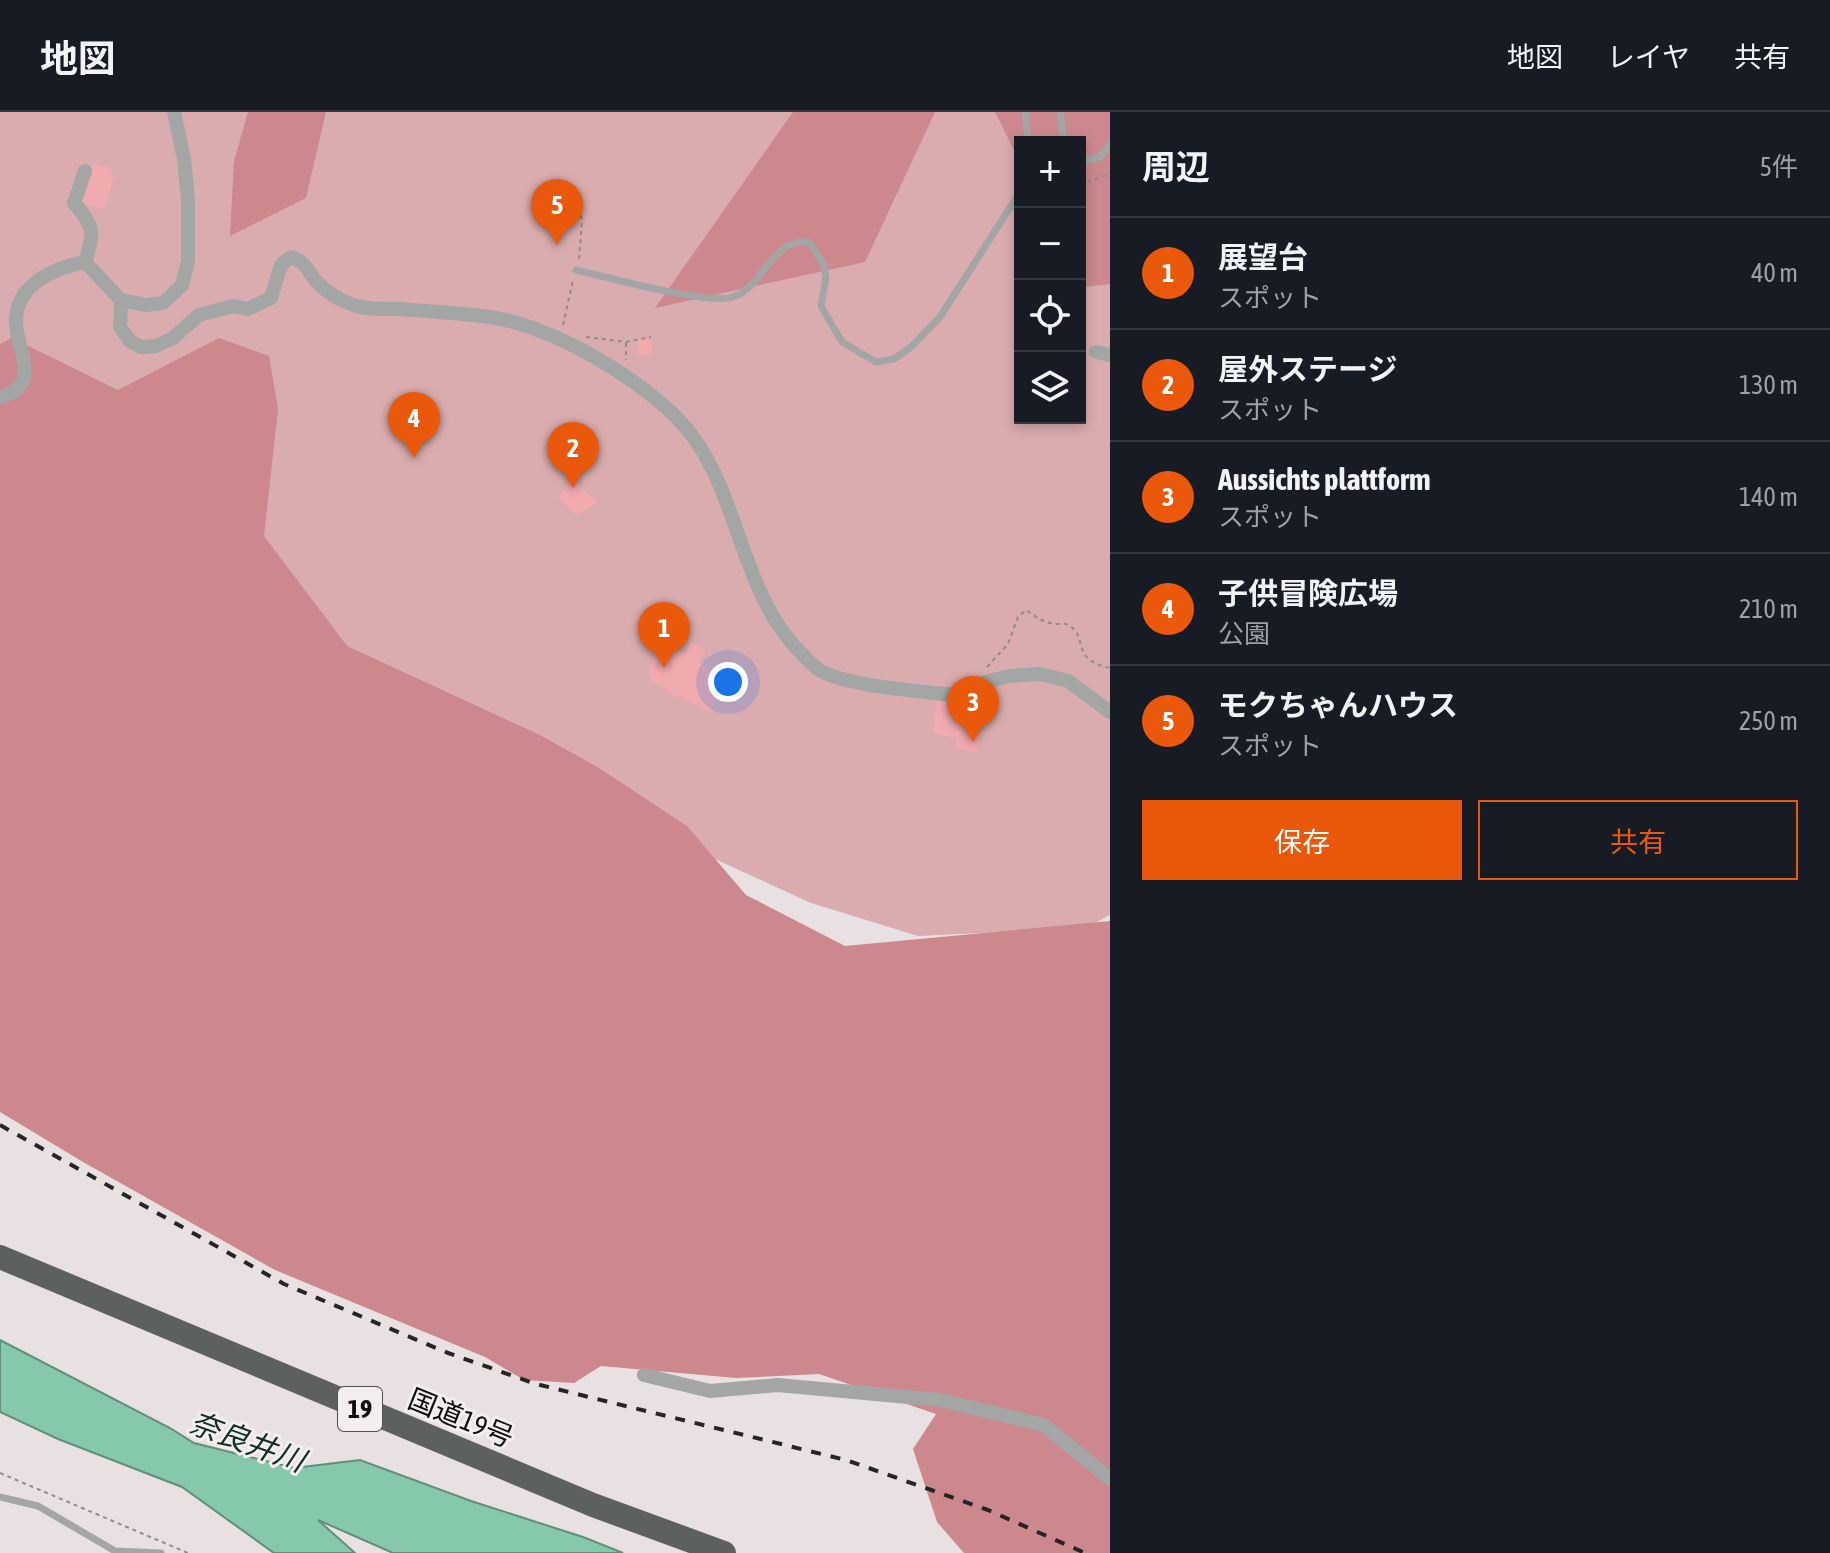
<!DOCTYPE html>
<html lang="ja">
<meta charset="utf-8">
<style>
body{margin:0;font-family:"Asap Condensed","Noto Sans JP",sans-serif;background:#20242c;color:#f1f3f6}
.controls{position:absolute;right:24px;top:24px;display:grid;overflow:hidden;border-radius:0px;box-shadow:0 4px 12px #0003}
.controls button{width:72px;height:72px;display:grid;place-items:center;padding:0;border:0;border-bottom:2px solid #363941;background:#171b24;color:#f1f3f6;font:40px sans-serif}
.you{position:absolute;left:728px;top:570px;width:28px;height:28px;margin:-20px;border:6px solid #fff;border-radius:50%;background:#1a73e8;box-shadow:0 0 0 12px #1a73e833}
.badge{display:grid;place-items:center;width:52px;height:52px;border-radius:50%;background:#ea580c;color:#fff;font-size:26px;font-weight:700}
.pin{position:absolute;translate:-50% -66px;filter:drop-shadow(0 2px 4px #0008)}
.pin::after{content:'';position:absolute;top:42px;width:28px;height:24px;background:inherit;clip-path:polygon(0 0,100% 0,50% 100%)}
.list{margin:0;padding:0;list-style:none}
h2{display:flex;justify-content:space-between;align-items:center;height:104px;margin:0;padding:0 32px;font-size:34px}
h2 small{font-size:26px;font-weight:400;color:#9ea1a6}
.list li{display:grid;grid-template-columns:52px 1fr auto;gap:24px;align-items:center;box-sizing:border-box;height:112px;padding:0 32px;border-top:2px solid #363941}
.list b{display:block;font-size:30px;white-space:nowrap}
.list p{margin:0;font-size:26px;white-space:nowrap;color:#9ea1a6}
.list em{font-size:26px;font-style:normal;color:#9ea1a6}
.actions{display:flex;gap:16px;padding:24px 32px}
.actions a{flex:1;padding:18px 0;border:2px solid #ea580c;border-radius:0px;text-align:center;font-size:28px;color:#ea580c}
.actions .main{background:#ea580c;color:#fff}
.icon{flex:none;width:44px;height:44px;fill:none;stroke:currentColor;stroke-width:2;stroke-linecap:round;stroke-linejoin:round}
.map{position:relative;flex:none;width:1110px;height:1441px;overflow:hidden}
header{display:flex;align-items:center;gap:48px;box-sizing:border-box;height:112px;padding:0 40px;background:#171b24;border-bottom:2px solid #363941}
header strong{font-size:38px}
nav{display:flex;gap:44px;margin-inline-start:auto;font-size:28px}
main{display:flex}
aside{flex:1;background:#171b24}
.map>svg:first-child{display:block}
</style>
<header>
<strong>地図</strong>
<nav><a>地図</a><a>レイヤ</a><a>共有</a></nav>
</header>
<main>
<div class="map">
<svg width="1110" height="1441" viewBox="0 0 1110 1441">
<rect width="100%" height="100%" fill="#e8e0e1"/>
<path fill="#dbacae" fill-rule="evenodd" d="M0,0H1053L1110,30V803L1086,816L918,824L811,791L398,602L0,552ZM1020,30H1080V306H1020Z"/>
<g fill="#cc888d">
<polygon points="248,0 326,0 306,86 230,124 234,49"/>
<polygon points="793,0 935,0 865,150 655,196"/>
<polygon points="995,0 1110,0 1110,172 1083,175 1080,169 1080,30 1020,30 1020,50"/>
<polygon points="12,226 118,278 219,226 269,244 278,297 264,424 347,534 540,623 599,656 687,714 746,783 845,834 1110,809 1110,1441 964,1441 937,1410 913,1337 936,1302 819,1262 736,1266 601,1254 574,1271 524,1268 485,1245 275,1158 83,1050 0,1000 0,232"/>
</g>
<polygon fill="#85c9aa" stroke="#61907a" stroke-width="2" points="0,1228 170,1316 194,1331 294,1356 360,1348 471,1389 583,1425 623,1441 393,1441 318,1408 355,1441 274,1441 182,1375 58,1327 0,1300"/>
<g fill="#f1aaae">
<polygon points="93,52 113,57 111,64 114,65 104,97 83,92"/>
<polygon points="651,227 652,242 638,243 637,228"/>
<polygon points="571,367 597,390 577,403 558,386"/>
<polygon points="691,530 705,537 699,550 729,564 710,600 678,583 676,586 667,580 668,578 651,569 649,555 657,538 671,535 684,543"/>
<polygon points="937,589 984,597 977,640 956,636 957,626 933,621"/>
</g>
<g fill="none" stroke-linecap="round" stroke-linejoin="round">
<g stroke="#918b8c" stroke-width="2" stroke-dasharray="4 4" stroke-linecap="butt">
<polyline points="1080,69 1084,71 1110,62"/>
<polyline points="579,147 582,108 579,97"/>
<polyline points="563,213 573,168"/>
<polyline points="586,225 626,230 651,225"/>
<polyline points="626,231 626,248"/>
<path d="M987,555L1008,532L1018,505L1026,498C1036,505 1042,510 1055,512C1059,512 1064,511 1068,513C1090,524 1068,547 1110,556"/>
<polyline points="0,1361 188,1441"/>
</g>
<g stroke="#a3a6a5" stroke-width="7">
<polyline points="1025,0 1028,30"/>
<polyline points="1060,0 1064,30"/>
<polyline points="1080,47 1084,49 1100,45 1110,33"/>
<path d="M576,158C607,165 707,193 733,185C764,175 772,125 809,130L823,151L826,165L821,194L842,230L876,250L894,247L910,236L940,205L1020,80"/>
<polyline points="0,1385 38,1394 115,1439 161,1441"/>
</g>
<g stroke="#a3a6a5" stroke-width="14">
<path d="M85,150C94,122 95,114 74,91L85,59"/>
<path d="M121,188L120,215L130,229L141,235L156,234L173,226L199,203L234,194L248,197L271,186L281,153L291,145C304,148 308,159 316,169C326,180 342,190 357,194C370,198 386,197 399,197C427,199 455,201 483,204C546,211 629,260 674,303C742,368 735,480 805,545C810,550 816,557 823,560C855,576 934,580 972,585L985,570L1009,564L1040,562L1068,569L1110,600"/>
<polyline points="1096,240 1110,243"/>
<path d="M0,285C43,274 17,239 16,211C15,173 53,156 85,150L121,188L146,193L163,191L182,173L188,149V88L184,47L174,0"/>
<polyline points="644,1263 710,1279 778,1273 940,1288 1044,1313 1110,1367"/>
</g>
<polyline stroke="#5c615e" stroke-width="24" points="0,1145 593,1393 724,1441"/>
<polyline stroke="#272424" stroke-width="4" stroke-dasharray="10 10" stroke-linecap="butt" points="0,1013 284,1172 448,1241 536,1272 846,1348 988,1398 1085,1441"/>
</g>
<g text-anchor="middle" stroke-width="6" stroke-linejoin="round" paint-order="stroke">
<rect fill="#f5eeee" stroke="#534f4f" stroke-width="2" x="338" y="1275" width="44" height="44" rx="6"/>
<g font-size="26" font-weight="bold" fill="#0e0b0b">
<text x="360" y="1306">19</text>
</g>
<g font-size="28" fill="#0e0b0b" stroke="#f5eeee">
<text transform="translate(461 1306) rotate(22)" y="10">国道19号</text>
</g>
<g font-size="30" font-style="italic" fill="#103023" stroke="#f5eeee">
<text transform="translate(247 1330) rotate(20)" y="10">奈良井川</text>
</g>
</g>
</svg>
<div class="controls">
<button>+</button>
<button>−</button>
<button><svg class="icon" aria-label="locate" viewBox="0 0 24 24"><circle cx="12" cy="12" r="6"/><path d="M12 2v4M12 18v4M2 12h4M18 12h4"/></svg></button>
<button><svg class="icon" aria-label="layers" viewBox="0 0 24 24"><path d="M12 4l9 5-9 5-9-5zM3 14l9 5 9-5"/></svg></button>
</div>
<div class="you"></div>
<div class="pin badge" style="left:664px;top:556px">1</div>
<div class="pin badge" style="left:573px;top:376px">2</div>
<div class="pin badge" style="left:973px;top:630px">3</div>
<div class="pin badge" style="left:414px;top:346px">4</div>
<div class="pin badge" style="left:557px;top:133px">5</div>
</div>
<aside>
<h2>周辺<small>5件</small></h2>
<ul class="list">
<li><span class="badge">1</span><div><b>展望台</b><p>スポット</p></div><em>40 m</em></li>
<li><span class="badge">2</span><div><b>屋外ステージ</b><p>スポット</p></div><em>130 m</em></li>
<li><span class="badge">3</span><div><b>Aussichts plattform</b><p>スポット</p></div><em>140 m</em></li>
<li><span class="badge">4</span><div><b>子供冒険広場</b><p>公園</p></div><em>210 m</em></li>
<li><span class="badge">5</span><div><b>モクちゃんハウス</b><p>スポット</p></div><em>250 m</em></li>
</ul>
<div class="actions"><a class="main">保存</a><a>共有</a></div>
</aside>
</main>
